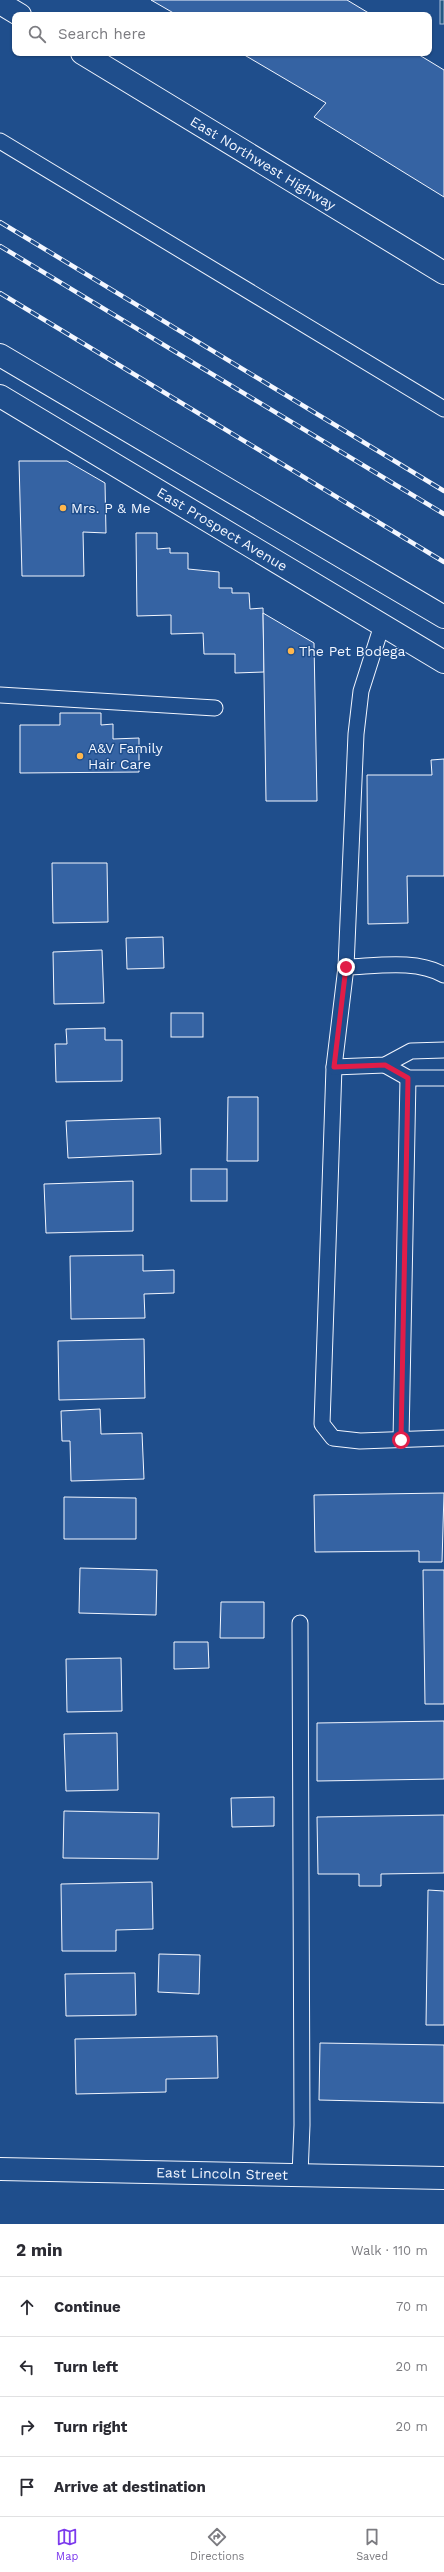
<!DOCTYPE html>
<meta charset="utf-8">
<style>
body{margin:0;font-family:"Work Sans",sans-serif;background:#f7f7f7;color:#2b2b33}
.stop{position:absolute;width:12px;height:12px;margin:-9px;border:3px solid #e11d48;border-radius:50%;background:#fff}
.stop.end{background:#e11d48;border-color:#fff;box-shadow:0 1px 4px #0008}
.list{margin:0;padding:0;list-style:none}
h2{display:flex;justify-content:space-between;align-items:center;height:52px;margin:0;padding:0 16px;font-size:17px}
h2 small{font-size:13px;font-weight:400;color:#7c7c81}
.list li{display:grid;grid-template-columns:26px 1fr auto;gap:12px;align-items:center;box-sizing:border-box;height:60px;padding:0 16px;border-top:1px solid #e1e1e2}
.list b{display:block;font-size:15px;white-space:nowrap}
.list em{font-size:13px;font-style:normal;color:#7c7c81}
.icon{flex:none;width:22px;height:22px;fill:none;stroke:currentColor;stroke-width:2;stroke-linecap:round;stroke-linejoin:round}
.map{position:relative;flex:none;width:444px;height:2224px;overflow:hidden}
.search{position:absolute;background:#fff;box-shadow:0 1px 3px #0004;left:12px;right:12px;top:12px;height:44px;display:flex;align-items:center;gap:10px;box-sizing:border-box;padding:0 14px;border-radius:8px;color:#7c7c81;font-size:15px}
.sheet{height:292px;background:#fff}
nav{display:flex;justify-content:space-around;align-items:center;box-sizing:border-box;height:56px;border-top:1px solid #e1e1e2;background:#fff;font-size:11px;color:#7c7c81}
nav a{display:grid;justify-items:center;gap:2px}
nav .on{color:#7c3aed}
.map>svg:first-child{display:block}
</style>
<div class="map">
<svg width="444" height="2224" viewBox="0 0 444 2224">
<rect width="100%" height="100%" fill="#1f4e8c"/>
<rect fill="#245a82" stroke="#a8bbd7" x="440" y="0" width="4" height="24"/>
<g fill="#3563a3" stroke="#f2f6ff">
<polygon points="151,0 347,0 372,15 177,15"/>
<polygon points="241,53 416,53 444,70 444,197 314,117 326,103"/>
<polygon points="19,461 67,461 105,483 106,533 83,532 84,576 22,576"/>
<polygon points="136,533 157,533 157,549 170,548 170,553 188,553 188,569 219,572 219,588 232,588 232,593 249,593 250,609 263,608 264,672 235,673 235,654 204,654 203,633 171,634 171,615 137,616"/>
<polygon points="263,613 314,643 317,801 266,801"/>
<polygon points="60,713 101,713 101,725 113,724 113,739 139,738 139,772 20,773 20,725 60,725"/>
<polygon points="444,759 444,876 407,876 408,923 368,924 367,775 432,775 431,760"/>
<polygon points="52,863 107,863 108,922 53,923"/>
<polygon points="163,937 164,968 127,969 126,938"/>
<polygon points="102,950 104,1003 54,1004 53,952"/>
<rect x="171" y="1013" width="32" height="24"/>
<polygon points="105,1028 105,1040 122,1040 122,1081 56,1082 55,1044 67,1044 66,1029"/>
<polygon points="228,1097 258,1097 258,1161 227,1161"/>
<polygon points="160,1118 161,1154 68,1158 66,1121"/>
<rect x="191" y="1169" width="36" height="32"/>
<polygon points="133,1181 133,1231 46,1233 44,1184"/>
<polygon points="143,1255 143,1271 174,1270 174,1293 144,1294 145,1318 71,1319 70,1256"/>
<polygon points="144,1339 145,1398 59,1400 58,1341"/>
<polygon points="100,1409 101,1434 142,1433 144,1479 71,1481 70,1441 62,1441 61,1411"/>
<polygon points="444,1493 442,1562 419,1562 419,1551 315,1552 314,1495"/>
<polygon points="64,1497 136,1498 136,1539 64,1539"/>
<polygon points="80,1568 157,1570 156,1615 79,1613"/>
<polygon points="423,1570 444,1570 444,1704 425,1704"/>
<polygon points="221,1602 264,1602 264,1638 220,1638"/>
<polygon points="174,1642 208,1642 209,1668 174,1669"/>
<polygon points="121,1658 122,1711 67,1712 66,1659"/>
<polygon points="444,1721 444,1779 317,1781 317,1723"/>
<polygon points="117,1733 118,1790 66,1791 64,1734"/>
<polygon points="274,1797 274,1826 232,1827 231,1798"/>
<polygon points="64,1811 159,1813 158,1859 63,1858"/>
<polygon points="444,1815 444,1873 381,1874 381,1886 359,1886 359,1874 318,1874 317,1817"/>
<polygon points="152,1882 153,1929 116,1930 116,1951 62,1951 61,1884"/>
<polygon points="428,1890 444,1891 444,2025 426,2025"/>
<polygon points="159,1954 200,1955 199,1994 158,1992"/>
<polygon points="135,1973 136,2015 66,2016 65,1974"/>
<polygon points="217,2036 218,2078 166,2079 166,2092 76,2094 75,2039"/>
<polygon points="320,2043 444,2045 444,2103 319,2100"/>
</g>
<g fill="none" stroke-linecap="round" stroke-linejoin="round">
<defs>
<g id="service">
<polyline points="0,141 444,409"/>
<polyline points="382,625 361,691 356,734 346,967 334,1067 322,1424 333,1438 360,1441 444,1438"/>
<polyline points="0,695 215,708"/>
<path d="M346,967C377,966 416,959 444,975"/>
<polyline points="385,1065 408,1078 444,1078"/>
<polyline points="334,1067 385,1065 411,1051 444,1050"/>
<polyline points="401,1440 408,1078"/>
<polyline points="300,1623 302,2125 300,2175"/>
</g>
<g id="minor">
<path id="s1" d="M0,2169L444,2178"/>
</g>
<g id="tertiary">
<polyline points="0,355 444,617"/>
<path id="s2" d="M0,396L444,662"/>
</g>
<g id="primary">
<polyline points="0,3 20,15"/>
<path id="s3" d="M82,53L444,273"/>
</g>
</defs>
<use href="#service" stroke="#f2f6ff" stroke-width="17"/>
<use href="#minor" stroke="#f2f6ff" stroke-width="24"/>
<use href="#tertiary" stroke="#f2f6ff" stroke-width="24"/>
<use href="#primary" stroke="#f2f6ff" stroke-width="24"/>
<use href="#service" stroke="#1f4e8c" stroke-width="15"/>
<use href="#minor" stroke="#1f4e8c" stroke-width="22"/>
<use href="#tertiary" stroke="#1f4e8c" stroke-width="22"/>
<use href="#primary" stroke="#1f4e8c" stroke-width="22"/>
<defs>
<g id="rail">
<polyline points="0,222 444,491"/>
<polyline points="0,246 444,514"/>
<polyline points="0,293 444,562"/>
</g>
</defs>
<use href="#rail" stroke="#f2f6ff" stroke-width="4.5"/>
<use href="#rail" stroke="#1f4e8c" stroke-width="3" stroke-dasharray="9" stroke-linecap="butt"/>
</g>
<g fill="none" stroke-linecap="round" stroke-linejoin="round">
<polyline stroke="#e11d48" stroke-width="5" points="346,967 334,1067 385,1065 408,1078 401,1440"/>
</g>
<g fill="#ffb74d" stroke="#1f4e8c" stroke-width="1.5">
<circle cx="63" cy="508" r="4"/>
<circle cx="291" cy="651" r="4"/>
<circle cx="80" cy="756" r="4"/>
</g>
<g text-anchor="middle" stroke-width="3" stroke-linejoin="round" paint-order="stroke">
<g font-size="14" fill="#f2f6ff" stroke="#1f4e8c">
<text dy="5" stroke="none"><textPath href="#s3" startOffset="212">East Northwest Highway</textPath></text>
<text dy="5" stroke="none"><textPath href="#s2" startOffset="259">East Prospect Avenue</textPath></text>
<text dy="5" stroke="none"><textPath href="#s1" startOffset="222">East Lincoln Street</textPath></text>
</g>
<g font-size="14" fill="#f2f6ff" stroke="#1f4e8c" text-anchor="start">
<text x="71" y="513">Mrs. P &amp; Me</text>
<text x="299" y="656">The Pet Bodega</text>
<text x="88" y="753">A&amp;V Family<tspan x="88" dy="16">Hair Care</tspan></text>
</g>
</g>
</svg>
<div class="stop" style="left:401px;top:1440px"></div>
<div class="stop end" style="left:346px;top:967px"></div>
<div class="search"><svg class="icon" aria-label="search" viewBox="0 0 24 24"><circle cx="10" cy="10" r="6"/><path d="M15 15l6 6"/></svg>Search here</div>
</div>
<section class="sheet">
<h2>2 min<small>Walk · 110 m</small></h2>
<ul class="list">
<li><svg class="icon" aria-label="ahead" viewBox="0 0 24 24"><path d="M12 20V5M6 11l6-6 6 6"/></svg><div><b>Continue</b></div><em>70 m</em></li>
<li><svg class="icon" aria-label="left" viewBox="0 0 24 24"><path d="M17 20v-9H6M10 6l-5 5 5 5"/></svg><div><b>Turn left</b></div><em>20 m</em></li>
<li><svg class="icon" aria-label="right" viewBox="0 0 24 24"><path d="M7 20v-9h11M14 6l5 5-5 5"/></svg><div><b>Turn right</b></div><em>20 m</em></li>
<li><svg class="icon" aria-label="arrive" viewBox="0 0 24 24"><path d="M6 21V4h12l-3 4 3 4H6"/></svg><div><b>Arrive at destination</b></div></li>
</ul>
</section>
<nav>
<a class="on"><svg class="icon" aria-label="map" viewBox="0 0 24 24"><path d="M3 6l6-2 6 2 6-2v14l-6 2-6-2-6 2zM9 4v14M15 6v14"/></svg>Map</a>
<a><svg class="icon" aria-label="directions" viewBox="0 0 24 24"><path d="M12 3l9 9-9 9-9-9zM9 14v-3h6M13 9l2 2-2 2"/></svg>Directions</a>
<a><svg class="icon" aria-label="saved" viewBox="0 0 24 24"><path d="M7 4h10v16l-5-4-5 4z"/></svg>Saved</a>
</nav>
